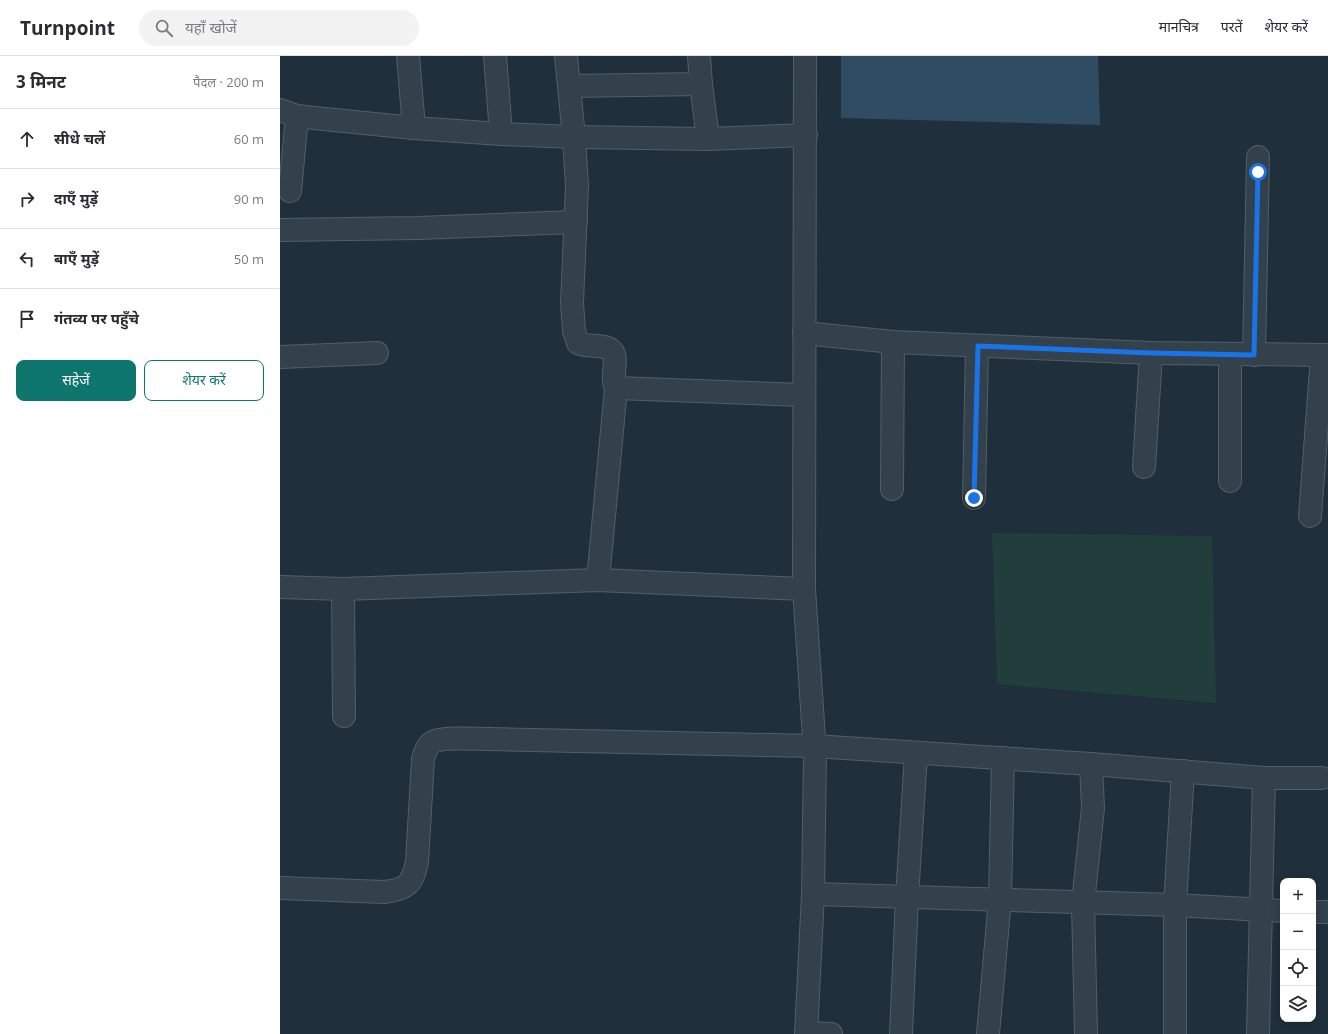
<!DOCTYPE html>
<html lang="hi">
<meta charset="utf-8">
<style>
body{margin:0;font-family:"Open Sans","Noto Sans Devanagari",sans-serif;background:#f2f2f3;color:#2b2b33}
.controls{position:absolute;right:12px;bottom:12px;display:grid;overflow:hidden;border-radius:8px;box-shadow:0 2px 10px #0003}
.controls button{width:36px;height:36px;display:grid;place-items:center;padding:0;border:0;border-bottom:1px solid #e1e1e2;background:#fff;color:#2b2b33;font:20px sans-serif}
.stop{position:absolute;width:12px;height:12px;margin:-9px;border:3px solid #1a73e8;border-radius:50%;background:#fff}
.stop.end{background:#1a73e8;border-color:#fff;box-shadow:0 1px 4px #0008}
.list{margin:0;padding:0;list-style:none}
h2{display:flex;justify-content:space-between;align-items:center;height:52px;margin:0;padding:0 16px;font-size:17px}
h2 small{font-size:13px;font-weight:400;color:#7c7c81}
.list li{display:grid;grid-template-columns:26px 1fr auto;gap:12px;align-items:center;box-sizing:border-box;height:60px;padding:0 16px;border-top:1px solid #e1e1e2}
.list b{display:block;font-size:15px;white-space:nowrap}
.list em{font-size:13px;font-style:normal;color:#7c7c81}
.actions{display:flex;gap:8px;padding:12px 16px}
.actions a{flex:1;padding:9px 0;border:1px solid #0f766e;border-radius:8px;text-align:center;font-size:14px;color:#0f766e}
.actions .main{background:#0f766e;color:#fff}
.icon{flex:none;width:22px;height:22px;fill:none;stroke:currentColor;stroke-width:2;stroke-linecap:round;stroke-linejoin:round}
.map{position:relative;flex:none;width:1048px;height:978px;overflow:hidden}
header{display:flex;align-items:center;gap:24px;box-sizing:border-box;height:56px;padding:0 20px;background:#fff;border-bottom:1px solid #e1e1e2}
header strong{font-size:19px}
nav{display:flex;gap:22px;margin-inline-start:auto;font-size:14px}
.search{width:280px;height:36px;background:#f2f2f3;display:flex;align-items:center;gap:10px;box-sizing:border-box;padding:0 14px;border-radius:22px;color:#7c7c81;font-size:15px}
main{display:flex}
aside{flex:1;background:#fff}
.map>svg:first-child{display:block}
</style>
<header>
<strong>Turnpoint</strong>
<div class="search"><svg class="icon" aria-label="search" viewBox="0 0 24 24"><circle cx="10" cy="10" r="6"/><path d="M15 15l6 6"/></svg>यहाँ खोजें</div>
<nav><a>मानचित्र</a><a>परतें</a><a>शेयर करें</a></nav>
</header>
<main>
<aside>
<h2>3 मिनट<small>पैदल · 200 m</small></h2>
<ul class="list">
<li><svg class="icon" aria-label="ahead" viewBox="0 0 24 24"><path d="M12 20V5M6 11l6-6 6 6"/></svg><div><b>सीधे चलें</b></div><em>60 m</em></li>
<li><svg class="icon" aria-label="right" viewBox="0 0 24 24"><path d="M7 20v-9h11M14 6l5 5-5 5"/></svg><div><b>दाएँ मुड़ें</b></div><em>90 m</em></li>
<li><svg class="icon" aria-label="left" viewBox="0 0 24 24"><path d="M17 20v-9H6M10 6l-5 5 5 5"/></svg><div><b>बाएँ मुड़ें</b></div><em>50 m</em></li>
<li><svg class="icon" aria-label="arrive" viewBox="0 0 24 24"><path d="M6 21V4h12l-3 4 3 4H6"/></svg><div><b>गंतव्य पर पहुँचे</b></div></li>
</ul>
<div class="actions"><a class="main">सहेजें</a><a>शेयर करें</a></div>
</aside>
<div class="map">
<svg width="1048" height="978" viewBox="0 0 1048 978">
<rect width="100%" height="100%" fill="#1f2f3c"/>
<polygon fill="#213d3c" points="712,477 932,480 936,647 717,628"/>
<polygon fill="#304c63" points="561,0 818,0 820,69 561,62"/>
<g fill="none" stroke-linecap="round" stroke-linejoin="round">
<defs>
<g id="minor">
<polyline points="128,0 134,72"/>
<polyline points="215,0 221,78"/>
<path d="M286,0L294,81L297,130L292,247L294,275L298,287C308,292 324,287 332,295C339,302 330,322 336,332L523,339"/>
<polyline points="419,0 421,28 428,83"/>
<polyline points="525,0 524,533 535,697 533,838 526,978"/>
<polyline points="289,30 421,28"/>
<polyline points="0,54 17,60 34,62 134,72 221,78 294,81 428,83 526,79"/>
<polyline points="10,135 17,60"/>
<polyline points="0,174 138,172 296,166"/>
<polyline points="524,277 613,286 871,297 1048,299"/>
<polyline points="950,298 950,425"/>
<polyline points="974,299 978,101"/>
<polyline points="0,301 97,297"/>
<polyline points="864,411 871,297"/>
<polyline points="612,433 613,286"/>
<polyline points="694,442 697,290"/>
<polyline points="1030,460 1042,300"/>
<polyline points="318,524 336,332"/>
<polyline points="0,531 63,533 318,524 524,533"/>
<polyline points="63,533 64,660"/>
<path d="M0,832L104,836C128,833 132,828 137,806L143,703C145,697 146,691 151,687C161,680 197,683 210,683L534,690L811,708L984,722H1042"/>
<polyline points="533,838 895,849 1003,855"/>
<polyline points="1033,856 1048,856"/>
<polyline points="526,977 551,978"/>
<polyline points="621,978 627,841 636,697"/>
<polyline points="708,978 720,843 723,702"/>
<polyline points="806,978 803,847 813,752 811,708"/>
<polyline points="895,978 895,849 903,715"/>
<polyline points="978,978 984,722"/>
</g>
</defs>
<use href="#minor" stroke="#515f6a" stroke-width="24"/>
<use href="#minor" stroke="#33414c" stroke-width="22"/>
</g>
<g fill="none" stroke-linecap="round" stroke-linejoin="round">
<polyline stroke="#1a73e8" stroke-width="5" points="694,442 698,290 871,297 974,299 978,116"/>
</g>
</svg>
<div class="controls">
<button>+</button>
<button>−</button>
<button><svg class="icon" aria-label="locate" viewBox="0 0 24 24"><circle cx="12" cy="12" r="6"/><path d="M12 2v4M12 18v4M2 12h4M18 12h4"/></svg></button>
<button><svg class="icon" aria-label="layers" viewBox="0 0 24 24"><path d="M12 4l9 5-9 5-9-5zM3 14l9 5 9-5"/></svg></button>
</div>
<div class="stop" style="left:978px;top:116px"></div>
<div class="stop end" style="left:694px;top:442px"></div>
</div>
</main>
